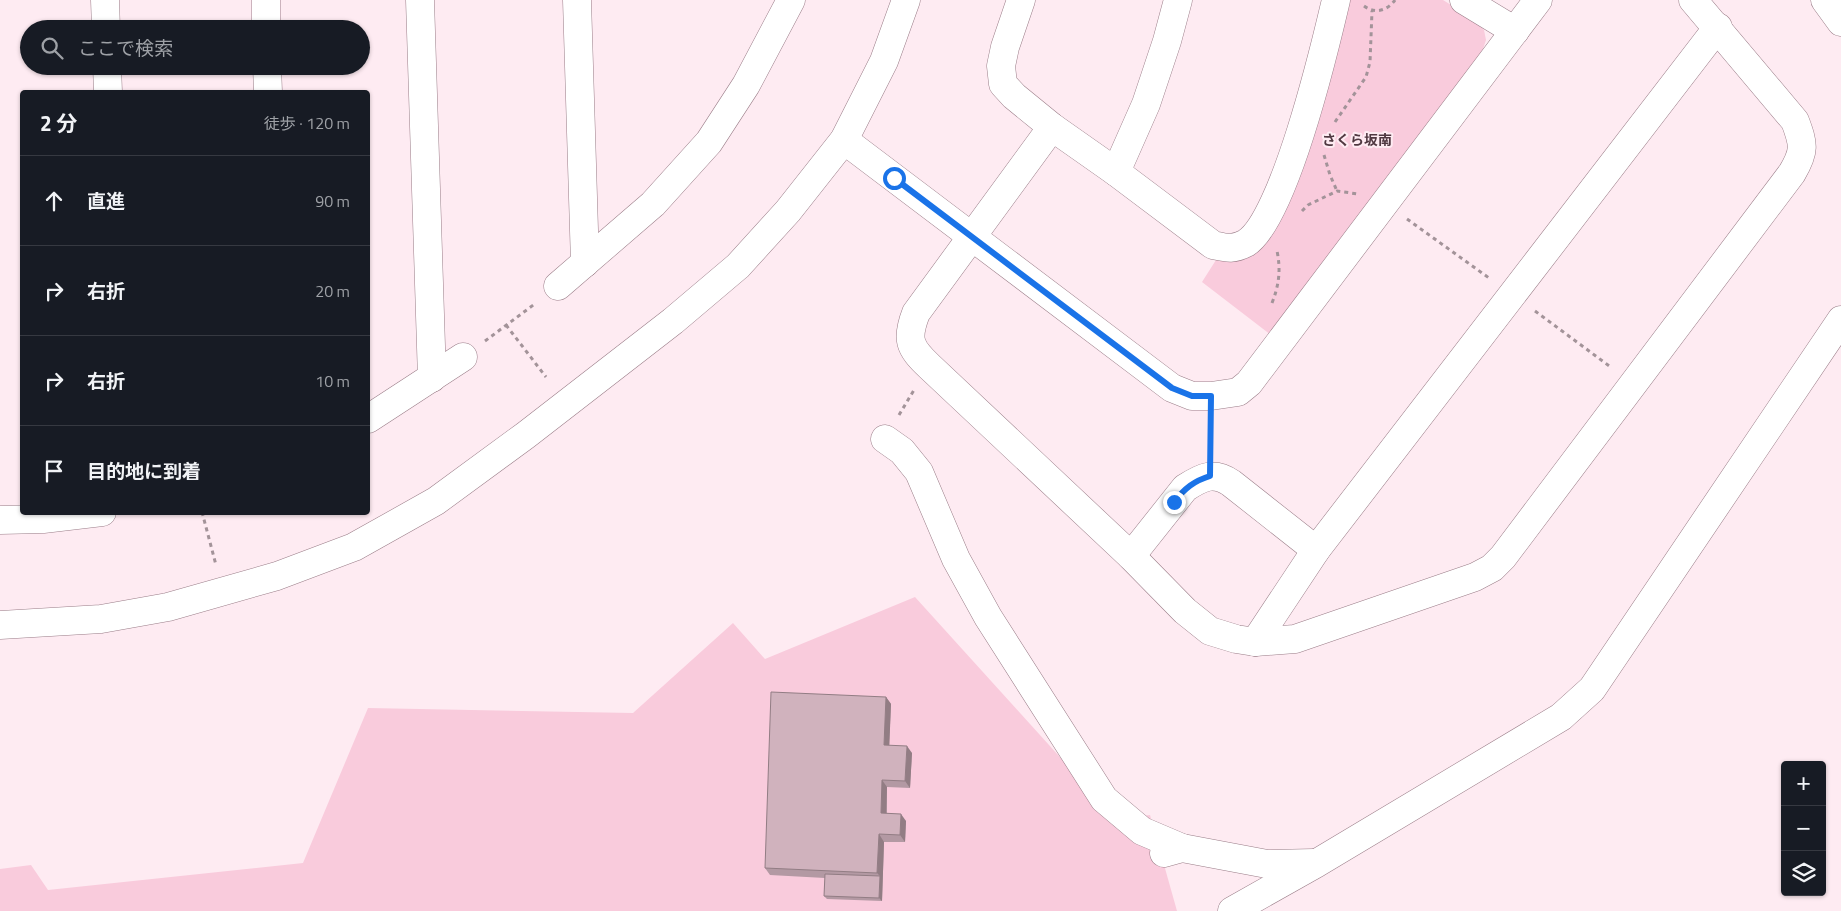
<!DOCTYPE html>
<html lang="ja">
<meta charset="utf-8">
<style>
body{margin:0;font-family:"Titillium Web","Noto Sans JP",sans-serif;background:#242831;color:#f1f3f6}
.controls{position:absolute;right:15px;bottom:15px;display:grid;overflow:hidden;border-radius:5px;box-shadow:0 1px 4px #0004}
.controls button{width:45px;height:45px;display:grid;place-items:center;padding:0;border:0;border-bottom:1px solid #363941;background:#171b24;color:#f1f3f6;font:25px sans-serif}
.stop{position:absolute;width:15px;height:15px;margin:-11px;border:4px solid #1a73e8;border-radius:50%;background:#fff}
.stop.end{background:#1a73e8;border-color:#fff;box-shadow:0 1px 5px #0008}
.list{margin:0;padding:0;list-style:none}
h2{display:flex;justify-content:space-between;align-items:center;height:65px;margin:0;padding:0 20px;font-size:21px}
h2 small{font-size:16px;font-weight:400;color:#9ea1a6}
.list li{display:grid;grid-template-columns:32px 1fr auto;gap:15px;align-items:center;box-sizing:border-box;height:90px;padding:0 20px;border-top:1px solid #363941}
.list b{display:block;font-size:19px;white-space:nowrap}
.list em{font-size:16px;font-style:normal;color:#9ea1a6}
.icon{flex:none;width:28px;height:28px;fill:none;stroke:currentColor;stroke-width:2;stroke-linecap:round;stroke-linejoin:round}
.map{position:relative;flex:none;width:1841px;height:911px;overflow:hidden}
.search{position:absolute;background:#171b24;box-shadow:0 1px 4px #0004;left:20px;top:20px;width:350px;height:55px;display:flex;align-items:center;gap:12px;box-sizing:border-box;padding:0 18px;border-radius:28px;color:#9ea1a6;font-size:19px}
.panel{position:absolute;background:#171b24;box-shadow:0 1px 4px #0004;left:20px;top:90px;width:350px;height:425px;border-radius:5px}
.map>svg:first-child{display:block}
</style>
<div class="map">
<svg width="1841" height="911" viewBox="0 0 1841 911">
<rect width="100%" height="100%" fill="#feebf2"/>
<g fill="#f9cbdc">
<polygon points="1345,0 1443,0 1475,20 1484,30 1486,40 1482,52 1271,335 1202,282 1216,260 1232,260 1249,256"/>
<polygon points="915,597 1116,819 1150,815 1177,911 0,911 0,869 31,865 48,890 303,863 368,708 633,713 733,623 765,659"/>
</g>
<g fill="none" stroke-linecap="round" stroke-linejoin="round">
<defs>
<g id="minor">
<polyline points="105,0 106,29"/>
<polyline points="266,0 266,29"/>
<polyline points="420,0 432,378"/>
<polyline points="577,0 585,263"/>
<path d="M1021,0L1005,47L1001,66L1003,84L1014,96L1052,127L1116,172L1213,245C1227,248 1233,250 1246,243C1284,220 1325,47 1336,0"/>
<polyline points="1464,0 1515,31"/>
<polyline points="1825,0 1841,22"/>
<polyline points="107,66 108,92"/>
<polyline points="267,66 268,92"/>
<path d="M1052,127L916,313C906,339 909,347 929,366L1131,556L1185,611L1210,631L1236,639L1255,642L1295,639L1475,577L1492,568L1503,557L1792,173C1805,151 1804,145 1795,121L1693,0"/>
<polyline points="844,140 1172,388 1192,396 1211,396 1238,392 1249,383 1538,0"/>
<polyline points="1116,172 1146,104 1167,41 1178,0"/>
<polyline points="558,286 653,204 709,142 746,85 791,0"/>
<polyline points="368,419 463,357"/>
<polyline points="885,439 902,451 919,472 956,559 988,617 1104,799 1142,831 1182,848"/>
<polyline points="0,520 43,519 102,512"/>
<path d="M1131,556L1185,488C1202,477 1214,471 1231,483L1316,550"/>
<polyline points="0,625 101,619 168,607 277,576 354,547 436,501 526,435 673,321 738,266 788,211 844,140 884,61 906,0"/>
<polyline points="1255,642 1316,550 1718,27"/>
<polyline points="1164,853 1182,848 1267,864 1314,863"/>
<polyline points="1232,911 1317,863 1561,717 1592,689 1841,320"/>
</g>
</defs>
<use href="#minor" stroke="#9a7d88" stroke-width="29"/>
<g stroke="#a39399" stroke-width="3" stroke-dasharray="4 4" stroke-linecap="butt">
<path d="M1364,6C1375,14 1387,11 1395,0"/>
<polyline points="1335,122 1366,77 1370,62 1372,11"/>
<polyline points="1324,155 1330,175 1337,191"/>
<polyline points="1302,211 1308,205 1337,191 1358,194"/>
<polyline points="1407,219 1489,278"/>
<path d="M1272,303C1279,285 1281,270 1277,251"/>
<polyline points="1535,311 1612,368"/>
<polyline points="506,325 546,377"/>
<polyline points="485,341 536,303"/>
<polyline points="899,415 914,390"/>
<polyline points="1211,448 1211,425"/>
<polyline points="202,512 216,565"/>
</g>
<use href="#minor" stroke="#fff" stroke-width="28"/>
</g>
<polygon fill="#b399a3" points="886,697 891,704 889,746 912,753 910,788 887,787 887,813 906,821 905,842 884,842 882,901 827,899 824,896 825,878 770,875 765,868"/>
<g fill="#927d84">
<polygon points="886,697 891,704 889,753 884,745"/>
<polygon points="907,746 912,753 910,788 905,781"/>
<polygon points="882,780 887,787 886,820 881,813"/>
<polygon points="901,814 906,821 905,842 900,835"/>
<polygon points="879,834 884,842 882,901 879,898 880,876 877,873"/>
</g>
<g fill="#d0b2bd" stroke="#927d84">
<polygon points="771,692 886,697 884,745 907,746 905,781 882,780 881,813 901,814 900,835 879,834 877,873 765,868"/>
<polygon points="825,874 880,876 879,898 824,896"/>
</g>
<g fill="none" stroke-linecap="round" stroke-linejoin="round">
<path stroke="#1a73e8" stroke-width="6" d="M894,178L1172,388L1192,396H1211L1210,476C1194,481 1185,488 1174,502"/>
</g>
<g text-anchor="middle" stroke-width="4" stroke-linejoin="round" paint-order="stroke">
<g font-size="14" font-weight="bold" fill="#503841" stroke="#feebf2">
<text x="1357" y="145">さくら坂南</text>
</g>
</g>
</svg>
<div class="controls">
<button>+</button>
<button>−</button>
<button><svg class="icon" aria-label="layers" viewBox="0 0 24 24"><path d="M12 4l9 5-9 5-9-5zM3 14l9 5 9-5"/></svg></button>
</div>
<div class="stop" style="left:894px;top:178px"></div>
<div class="stop end" style="left:1174px;top:502px"></div>
<div class="search"><svg class="icon" aria-label="search" viewBox="0 0 24 24"><circle cx="10" cy="10" r="6"/><path d="M15 15l6 6"/></svg>ここで検索</div>
<section class="panel">
<h2>2 分<small>徒歩 · 120 m</small></h2>
<ul class="list">
<li><svg class="icon" aria-label="ahead" viewBox="0 0 24 24"><path d="M12 20V5M6 11l6-6 6 6"/></svg><div><b>直進</b></div><em>90 m</em></li>
<li><svg class="icon" aria-label="right" viewBox="0 0 24 24"><path d="M7 20v-9h11M14 6l5 5-5 5"/></svg><div><b>右折</b></div><em>20 m</em></li>
<li><svg class="icon" aria-label="right" viewBox="0 0 24 24"><path d="M7 20v-9h11M14 6l5 5-5 5"/></svg><div><b>右折</b></div><em>10 m</em></li>
<li><svg class="icon" aria-label="arrive" viewBox="0 0 24 24"><path d="M6 21V4h12l-3 4 3 4H6"/></svg><div><b>目的地に到着</b></div></li>
</ul>
</section>
</div>
